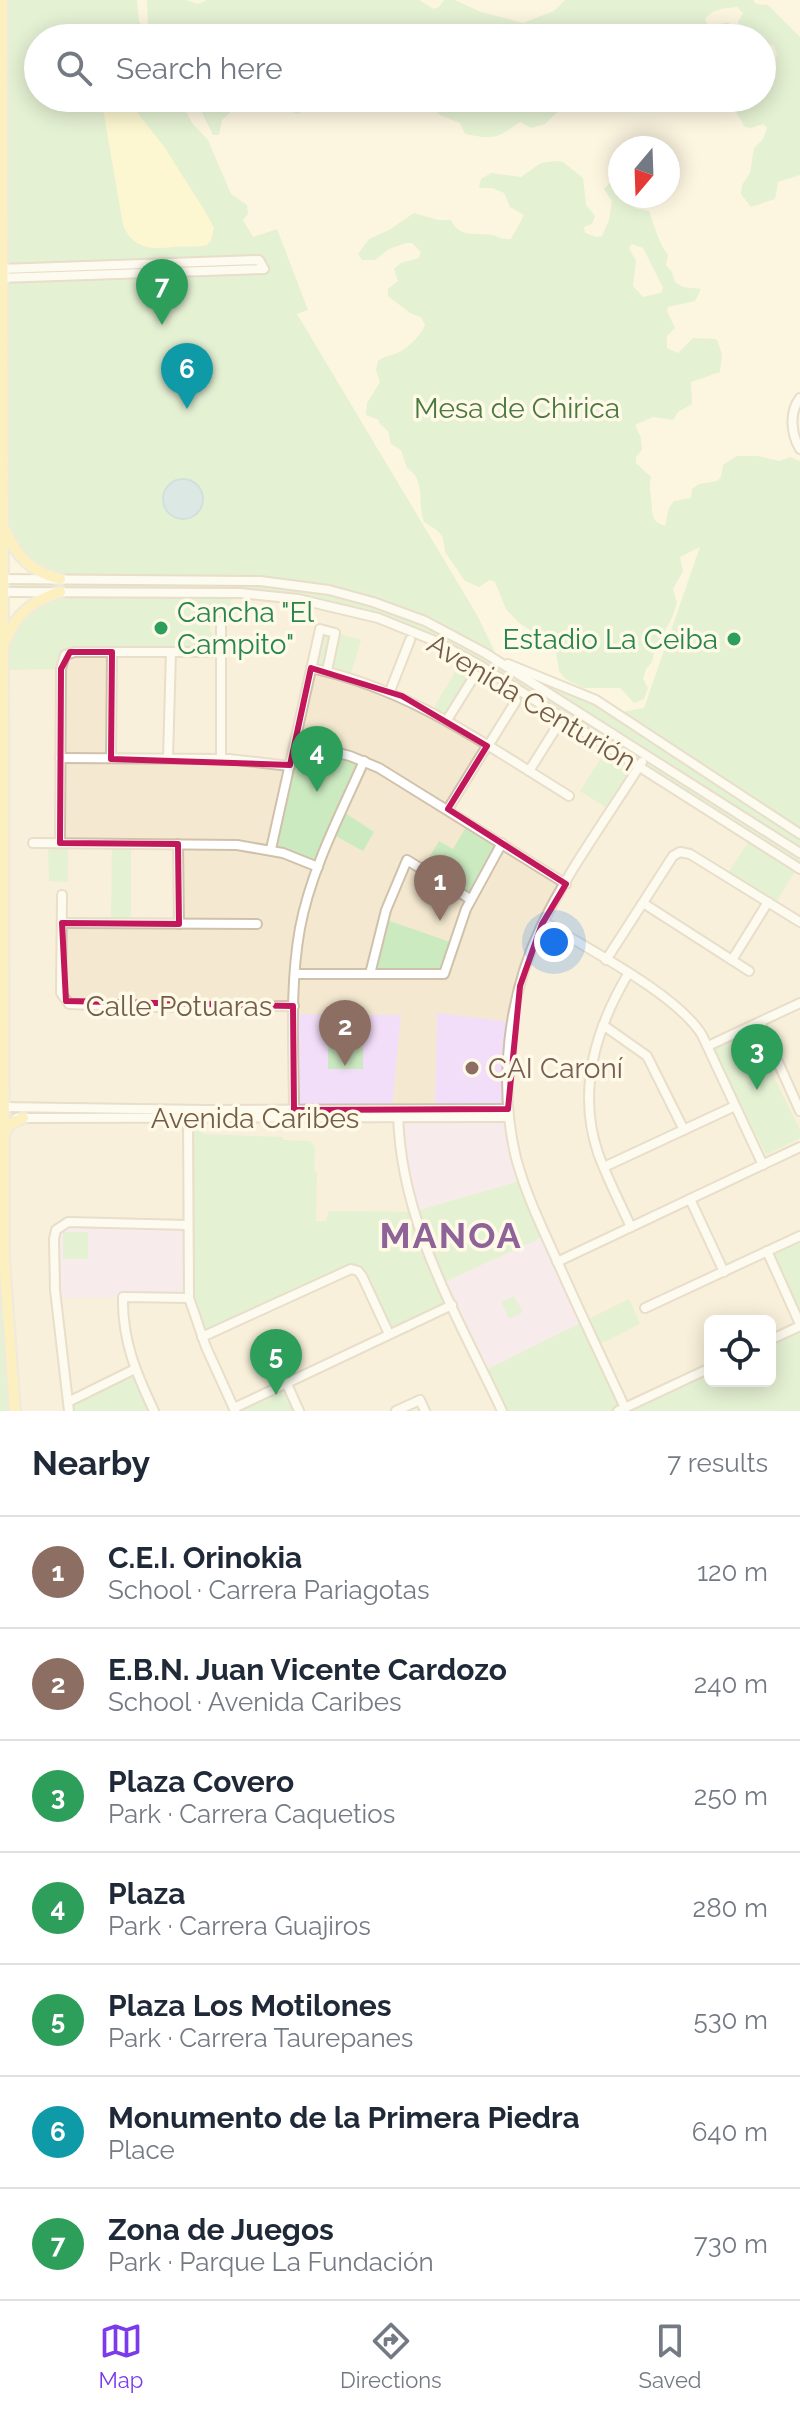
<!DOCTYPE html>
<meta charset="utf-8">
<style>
body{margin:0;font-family:Raleway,sans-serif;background:#f6f6f7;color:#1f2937}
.controls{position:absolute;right:24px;bottom:24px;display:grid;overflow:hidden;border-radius:12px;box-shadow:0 4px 20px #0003}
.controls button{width:72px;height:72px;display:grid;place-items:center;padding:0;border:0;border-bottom:2px solid #e0e1e3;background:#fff;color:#1f2937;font:40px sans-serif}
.compass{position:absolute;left:608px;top:136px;width:72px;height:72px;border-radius:50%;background:#fff;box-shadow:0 4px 20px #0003;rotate:199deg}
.you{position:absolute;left:554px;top:942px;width:28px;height:28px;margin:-20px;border:6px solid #fff;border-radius:50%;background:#1a73e8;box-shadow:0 0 0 12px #1a73e833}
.badge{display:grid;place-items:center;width:52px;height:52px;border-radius:50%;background:#7c3aed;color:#fff;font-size:26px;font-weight:700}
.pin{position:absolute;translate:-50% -66px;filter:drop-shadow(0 2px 4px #0008)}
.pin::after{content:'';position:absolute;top:42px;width:28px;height:24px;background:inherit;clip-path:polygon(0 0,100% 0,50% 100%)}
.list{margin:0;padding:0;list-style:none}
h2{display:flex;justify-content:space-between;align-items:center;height:104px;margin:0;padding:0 32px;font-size:34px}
h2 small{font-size:26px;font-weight:400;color:#747a83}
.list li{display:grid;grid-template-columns:52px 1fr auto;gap:24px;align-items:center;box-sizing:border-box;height:112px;padding:0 32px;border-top:2px solid #e0e1e3}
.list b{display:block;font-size:30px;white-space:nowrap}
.list p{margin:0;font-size:26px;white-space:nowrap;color:#747a83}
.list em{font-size:26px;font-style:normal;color:#747a83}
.icon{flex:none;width:44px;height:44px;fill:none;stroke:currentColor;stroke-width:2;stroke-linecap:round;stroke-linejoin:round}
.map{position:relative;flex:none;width:800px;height:1411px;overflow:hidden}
.search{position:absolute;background:#fff;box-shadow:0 4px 20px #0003;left:24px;right:24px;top:24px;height:88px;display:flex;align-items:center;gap:20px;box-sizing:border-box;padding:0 28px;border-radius:44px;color:#747a83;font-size:30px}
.sheet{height:888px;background:#fff}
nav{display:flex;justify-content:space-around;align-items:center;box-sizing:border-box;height:112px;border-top:2px solid #e0e1e3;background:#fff;font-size:22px;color:#747a83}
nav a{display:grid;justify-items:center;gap:4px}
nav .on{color:#7c3aed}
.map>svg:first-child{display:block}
</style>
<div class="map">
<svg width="800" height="1411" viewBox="0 0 800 1411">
<rect width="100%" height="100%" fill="#fcf6e1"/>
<path fill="#f4e9d0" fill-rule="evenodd" d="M221,593L322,603L435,641L800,869V1411H15L6,1310L7,639ZM710,1321H770V1381H710Z"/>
<g fill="#f3def9">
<polygon points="437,1013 512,1022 508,1109 435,1109"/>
<polygon points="293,1014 401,1015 392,1109 294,1110"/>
<polygon points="509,1117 523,1180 412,1212 398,1118"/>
<polygon points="63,1225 187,1226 188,1297 57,1298 55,1239"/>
<polygon points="545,1236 584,1321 484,1371 442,1284"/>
</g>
<g fill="#cbeac0" fill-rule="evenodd">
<path d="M0,0H137L139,21L149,38H38V98H179L192,123L208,140L231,194L247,205L248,214L243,220L253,237L277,229L308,310L297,314L477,615L494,650L490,656L616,713L644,708L700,547L680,557L683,571L673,589L677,603L672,618L655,648L652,662L646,669L643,679L648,688L644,699L634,703L620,688H583L565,679L559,671L556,653L542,638L518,622L506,609L495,582L490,580L479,587L465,581L445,552L443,538L438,531L424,522C417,503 426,479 407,468L401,450L391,444L388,431L379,423V420L366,415L367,403L380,382L376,370L378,361C385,356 389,356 397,353C406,350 422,334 425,325L421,317L410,313L388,296V289L398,281L394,269L401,263L419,258L421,252L412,243H406L389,249L375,260H362L358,254L369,239L389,230L414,213L438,220H451C460,239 475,232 492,235C500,237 502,240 511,239L524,215L510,207L504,193L492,188H479L481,179L491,173L521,177L541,163L556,161L563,162L583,178L586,205L595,216L592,224L584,227L585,233L596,237L602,236L609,220L612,201L604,189L610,183L620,184V196H629L635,208L649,211C655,227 658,242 668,255L666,265L672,272L675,282L683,287L701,289L695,301L668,307L667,311L675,328L667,336V348L678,353L693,338L715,339L717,340L722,354L720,372L691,382L692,404L678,412L673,420L653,417L635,425L641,438L642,450L636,457V463L651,477C649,485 650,490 651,498C653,512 649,521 665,526L669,508L674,501L691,498L692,489L699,484L717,481L721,477L723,465L737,456H758L779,461L790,457L800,461V869L797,868L774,906L726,876L751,838L640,766L611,811L580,791L608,747L454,650L356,611L231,594V609H210V631L215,636H220V651L69,652L60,669L4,670C4,622 23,615 59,593L3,592V579H55L33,569L3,527ZM632,244L643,248L663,288L661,293L643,297L633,286L636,261L629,248Z"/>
<path d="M147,0H186L198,4L207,0H419L434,9L439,7L444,0H455L481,12L523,23L554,11L565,0H753L756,4L768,5L800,37V175L778,182L775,199L751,207L741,194L742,185L750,173L754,148L763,139L767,128L763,124L751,128L745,127L732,105L736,98H762V73L773,65L777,55L774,46L762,42V38H738V22L743,13L737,7C725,8 712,9 705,19L709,27L728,22L731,26L728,38H320L319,26L310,38H205L209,31L207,26L183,29L179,38H163L148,27Z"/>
<polygon points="195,98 233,98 236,107 222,120 219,135 213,135"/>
<polygon points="278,98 314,98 298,114 282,108"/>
<path d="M439,98H590L556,113L545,124L531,128L520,122C497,138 495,140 465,134L460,123L440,115L437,112Z"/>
<polygon points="320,629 361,640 350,677 311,668"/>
<polygon points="459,665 475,674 447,720 432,711"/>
<polygon points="295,742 364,761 342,811 374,832 363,851 332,834 318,867 271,849"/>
<polygon points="469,822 502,843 470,899 422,869 439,841 453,849"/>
<polygon points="48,844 68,844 68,882 49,881"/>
<polygon points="112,845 131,845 131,922 111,923"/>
<polygon points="384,919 453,943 444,974 370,974"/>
<polygon points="751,1031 800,1130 800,1138 766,1155 713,1049"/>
<polygon points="328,1046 363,1047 363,1069 328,1069"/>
<polygon points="3,1107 208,1110 203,1119 203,1134 283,1137 283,1140 310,1141 315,1147 314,1171 317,1172 316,1221 326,1221 329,1211 413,1212 523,1180 545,1236 442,1283 452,1305 389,1334 354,1269 202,1337 191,1306 188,1119 3,1118"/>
<polygon points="0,1119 14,1411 0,1411"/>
<rect x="63" y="1232" width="25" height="27"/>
<polygon points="800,1236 800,1324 767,1251"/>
<polygon points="514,1296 523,1312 509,1319 501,1302"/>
<polygon points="629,1299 640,1324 596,1346 625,1407 710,1368 710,1381 770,1381 770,1340 800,1326 800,1411 502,1411 484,1371"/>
<polygon points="135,1369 155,1411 69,1411 68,1402"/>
<polygon points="286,1382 299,1411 235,1411"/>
</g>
<path fill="#fdf8bb" d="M99,98H130L139,115L163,145L205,211L214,228L211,240L207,245C195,248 184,246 173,247C151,250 132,248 123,225L104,115Z"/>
<circle fill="#b6d8e6" stroke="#9cc6d8" stroke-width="2" cx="183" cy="499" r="20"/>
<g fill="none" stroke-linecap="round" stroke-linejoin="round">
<defs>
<g id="minor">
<polyline points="0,269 259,260 264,269 0,278"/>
<path d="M800,398C789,412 791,434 800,449"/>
<polyline points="0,579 260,581 329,590 373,602 425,621 485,653 800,853"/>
<polyline points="0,592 240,593 298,599 378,618 435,641 481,666 800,869"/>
<polyline points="508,664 596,700 800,834"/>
<path d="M311,668C412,690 483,743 569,796"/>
<polyline points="390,691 410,640"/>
<polyline points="447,720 475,675"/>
<polyline points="295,742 350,756 379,768 566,884"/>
<polyline points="488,746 516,701"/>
<polyline points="60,758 229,759 290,766"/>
<polyline points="111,758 112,652"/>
<polyline points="168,758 171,652"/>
<polyline points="221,758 221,622"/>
<polyline points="529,771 558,725"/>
<polyline points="448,809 487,746"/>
<polyline points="33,843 237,845 283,853 318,867"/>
<polyline points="60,843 61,669 65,655 75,652 221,652"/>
<polyline points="178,844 179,924"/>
<polyline points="271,849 320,629 335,633 327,671"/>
<polyline points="62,895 61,993 69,1004 140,1007 294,1006"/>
<polyline points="643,903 749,971"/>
<path d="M544,922C586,948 677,994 702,1035L763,1165"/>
<polyline points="62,923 257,924"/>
<polyline points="606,960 673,856 680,852 690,854 800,922"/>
<polyline points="732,960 768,902"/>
<polyline points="295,974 444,974 466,909 502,843"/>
<polyline points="370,974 386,910 407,860 470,899"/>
<path d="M628,974C596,1028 577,1091 598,1153C607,1178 620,1203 631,1227"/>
<polyline points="760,1022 800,1111"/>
<polyline points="603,1025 647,1056 684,1130"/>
<polyline points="708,1046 800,1003"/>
<polyline points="1,1107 208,1110 508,1109"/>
<polyline points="188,1113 189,1298 206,1347 235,1411"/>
<path d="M294,1113C294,1052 289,989 300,928C311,870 340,815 364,761"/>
<path d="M398,1113C400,1222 457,1315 502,1411"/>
<polyline points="17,1118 509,1117"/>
<polyline points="604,1167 735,1106"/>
<polyline points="690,1199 724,1272"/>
<polyline points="767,1251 800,1324"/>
<polyline points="557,1262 800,1147"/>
<polyline points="645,1308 800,1236"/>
<polyline points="202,1337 351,1269 358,1271 362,1276 389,1334"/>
<polyline points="770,1340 800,1326"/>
<polyline points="286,1382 299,1411"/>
<polyline points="68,1402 135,1369"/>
<polyline points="234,1408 452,1305"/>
<path d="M625,1408C603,1360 580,1313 559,1265C543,1230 526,1195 516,1158C498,1083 508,997 541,927C567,872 609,815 642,762"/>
<polyline points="69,1411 55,1290 54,1239 56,1230 68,1222 188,1225"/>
<path d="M154,1411C136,1373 122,1340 123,1297L189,1298"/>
<polyline points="396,1411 420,1400 425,1411"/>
<polyline points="618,1411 710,1368"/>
</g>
<g id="major">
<polyline points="2,0 4,1258 15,1411"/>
<path d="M5,530C17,557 30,571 60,579"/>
<path d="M6,640C16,613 33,601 60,592"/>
<polyline points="4,1133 10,1124 23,1118"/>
</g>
</defs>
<use href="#minor" stroke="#d0c1ab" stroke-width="12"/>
<use href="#major" stroke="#e0dcd7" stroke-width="14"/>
<use href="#minor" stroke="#fff" stroke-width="8"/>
<use href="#major" stroke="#fce698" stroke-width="10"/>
</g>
<path d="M0 0H800V1411H0ZM70,652H112L111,759L290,765L311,668L402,696L487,746L448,809L566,884L542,924L520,986L508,1109L294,1110L293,1006L66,1001L62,923L179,924L178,844L60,843L61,669Z" fill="#fcf6e1" fill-opacity=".55" fill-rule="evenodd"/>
<path fill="none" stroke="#c2185b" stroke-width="6" stroke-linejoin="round" d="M70,652H112L111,759L290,765L311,668L402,696L487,746L448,809L566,884L542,924L520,986L508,1109L294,1110L293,1006L66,1001L62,923L179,924L178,844L60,843L61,669Z"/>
<g fill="#2e9e5b" stroke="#fff9e8" stroke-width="3">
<circle cx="161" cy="628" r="8"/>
<circle cx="734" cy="639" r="8"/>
</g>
<circle fill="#8d6e63" stroke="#fff9e8" stroke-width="3" cx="472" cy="1068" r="8"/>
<g text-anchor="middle" stroke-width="7" stroke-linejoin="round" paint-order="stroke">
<g font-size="28" fill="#497a40" stroke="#fff9e8">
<text x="517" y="418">Mesa de Chirica</text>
</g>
<g font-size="28" fill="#27864d" stroke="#fff9e8" text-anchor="start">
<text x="177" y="622">Cancha "El<tspan x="177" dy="32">Campito"</tspan></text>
<text x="718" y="649" text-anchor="end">Estadio La Ceiba</text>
</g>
<g font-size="28" fill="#745e48" stroke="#fff9e8">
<text transform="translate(532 702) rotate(31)" y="10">Avenida Centurión</text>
<text x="179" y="1016">Calle Potuaras</text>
<text x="255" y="1128">Avenida Caribes</text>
</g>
<g font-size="28" fill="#785e54" stroke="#fff9e8" text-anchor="start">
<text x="488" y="1078">CAI Caroní</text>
</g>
<g font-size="36" font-weight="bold" letter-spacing="2" fill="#8e6398" stroke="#fff9e8">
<text x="451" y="1248">MANOA</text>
</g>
</g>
</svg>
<div class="controls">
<button><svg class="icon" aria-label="locate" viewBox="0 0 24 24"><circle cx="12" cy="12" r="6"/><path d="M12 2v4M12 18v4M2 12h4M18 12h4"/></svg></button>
</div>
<svg class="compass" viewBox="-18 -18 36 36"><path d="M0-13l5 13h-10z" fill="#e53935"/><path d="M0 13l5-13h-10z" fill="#747a83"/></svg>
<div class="you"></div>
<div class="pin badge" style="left:440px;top:921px;background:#8d6e63">1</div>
<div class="pin badge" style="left:345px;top:1066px;background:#8d6e63">2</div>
<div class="pin badge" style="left:757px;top:1090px;background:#2e9e5b">3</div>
<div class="pin badge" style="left:317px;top:792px;background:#2e9e5b">4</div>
<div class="pin badge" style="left:276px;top:1395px;background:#2e9e5b">5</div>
<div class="pin badge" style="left:187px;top:409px;background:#0f9aa8">6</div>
<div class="pin badge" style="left:162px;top:325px;background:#2e9e5b">7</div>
<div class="search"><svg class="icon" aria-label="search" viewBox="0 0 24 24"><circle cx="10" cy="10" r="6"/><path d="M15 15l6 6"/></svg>Search here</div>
</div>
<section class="sheet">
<h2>Nearby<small>7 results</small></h2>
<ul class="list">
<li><span class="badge" style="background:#8d6e63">1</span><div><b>C.E.I. Orinokia</b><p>School · Carrera Pariagotas</p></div><em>120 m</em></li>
<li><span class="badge" style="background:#8d6e63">2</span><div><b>E.B.N. Juan Vicente Cardozo</b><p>School · Avenida Caribes</p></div><em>240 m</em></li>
<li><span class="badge" style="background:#2e9e5b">3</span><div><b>Plaza Covero</b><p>Park · Carrera Caquetios</p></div><em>250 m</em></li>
<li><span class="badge" style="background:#2e9e5b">4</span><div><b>Plaza</b><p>Park · Carrera Guajiros</p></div><em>280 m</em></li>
<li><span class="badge" style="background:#2e9e5b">5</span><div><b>Plaza Los Motilones</b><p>Park · Carrera Taurepanes</p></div><em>530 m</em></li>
<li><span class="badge" style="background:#0f9aa8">6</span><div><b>Monumento de la Primera Piedra</b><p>Place</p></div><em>640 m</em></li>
<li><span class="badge" style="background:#2e9e5b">7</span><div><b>Zona de Juegos</b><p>Park · Parque La Fundación</p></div><em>730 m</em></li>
</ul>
</section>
<nav>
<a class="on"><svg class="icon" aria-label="map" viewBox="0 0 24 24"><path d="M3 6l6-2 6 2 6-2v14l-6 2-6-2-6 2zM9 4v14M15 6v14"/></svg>Map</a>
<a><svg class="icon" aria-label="directions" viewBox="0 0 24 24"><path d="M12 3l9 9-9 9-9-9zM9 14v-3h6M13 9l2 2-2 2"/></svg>Directions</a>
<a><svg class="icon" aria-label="saved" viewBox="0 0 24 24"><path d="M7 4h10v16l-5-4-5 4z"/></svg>Saved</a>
</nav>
